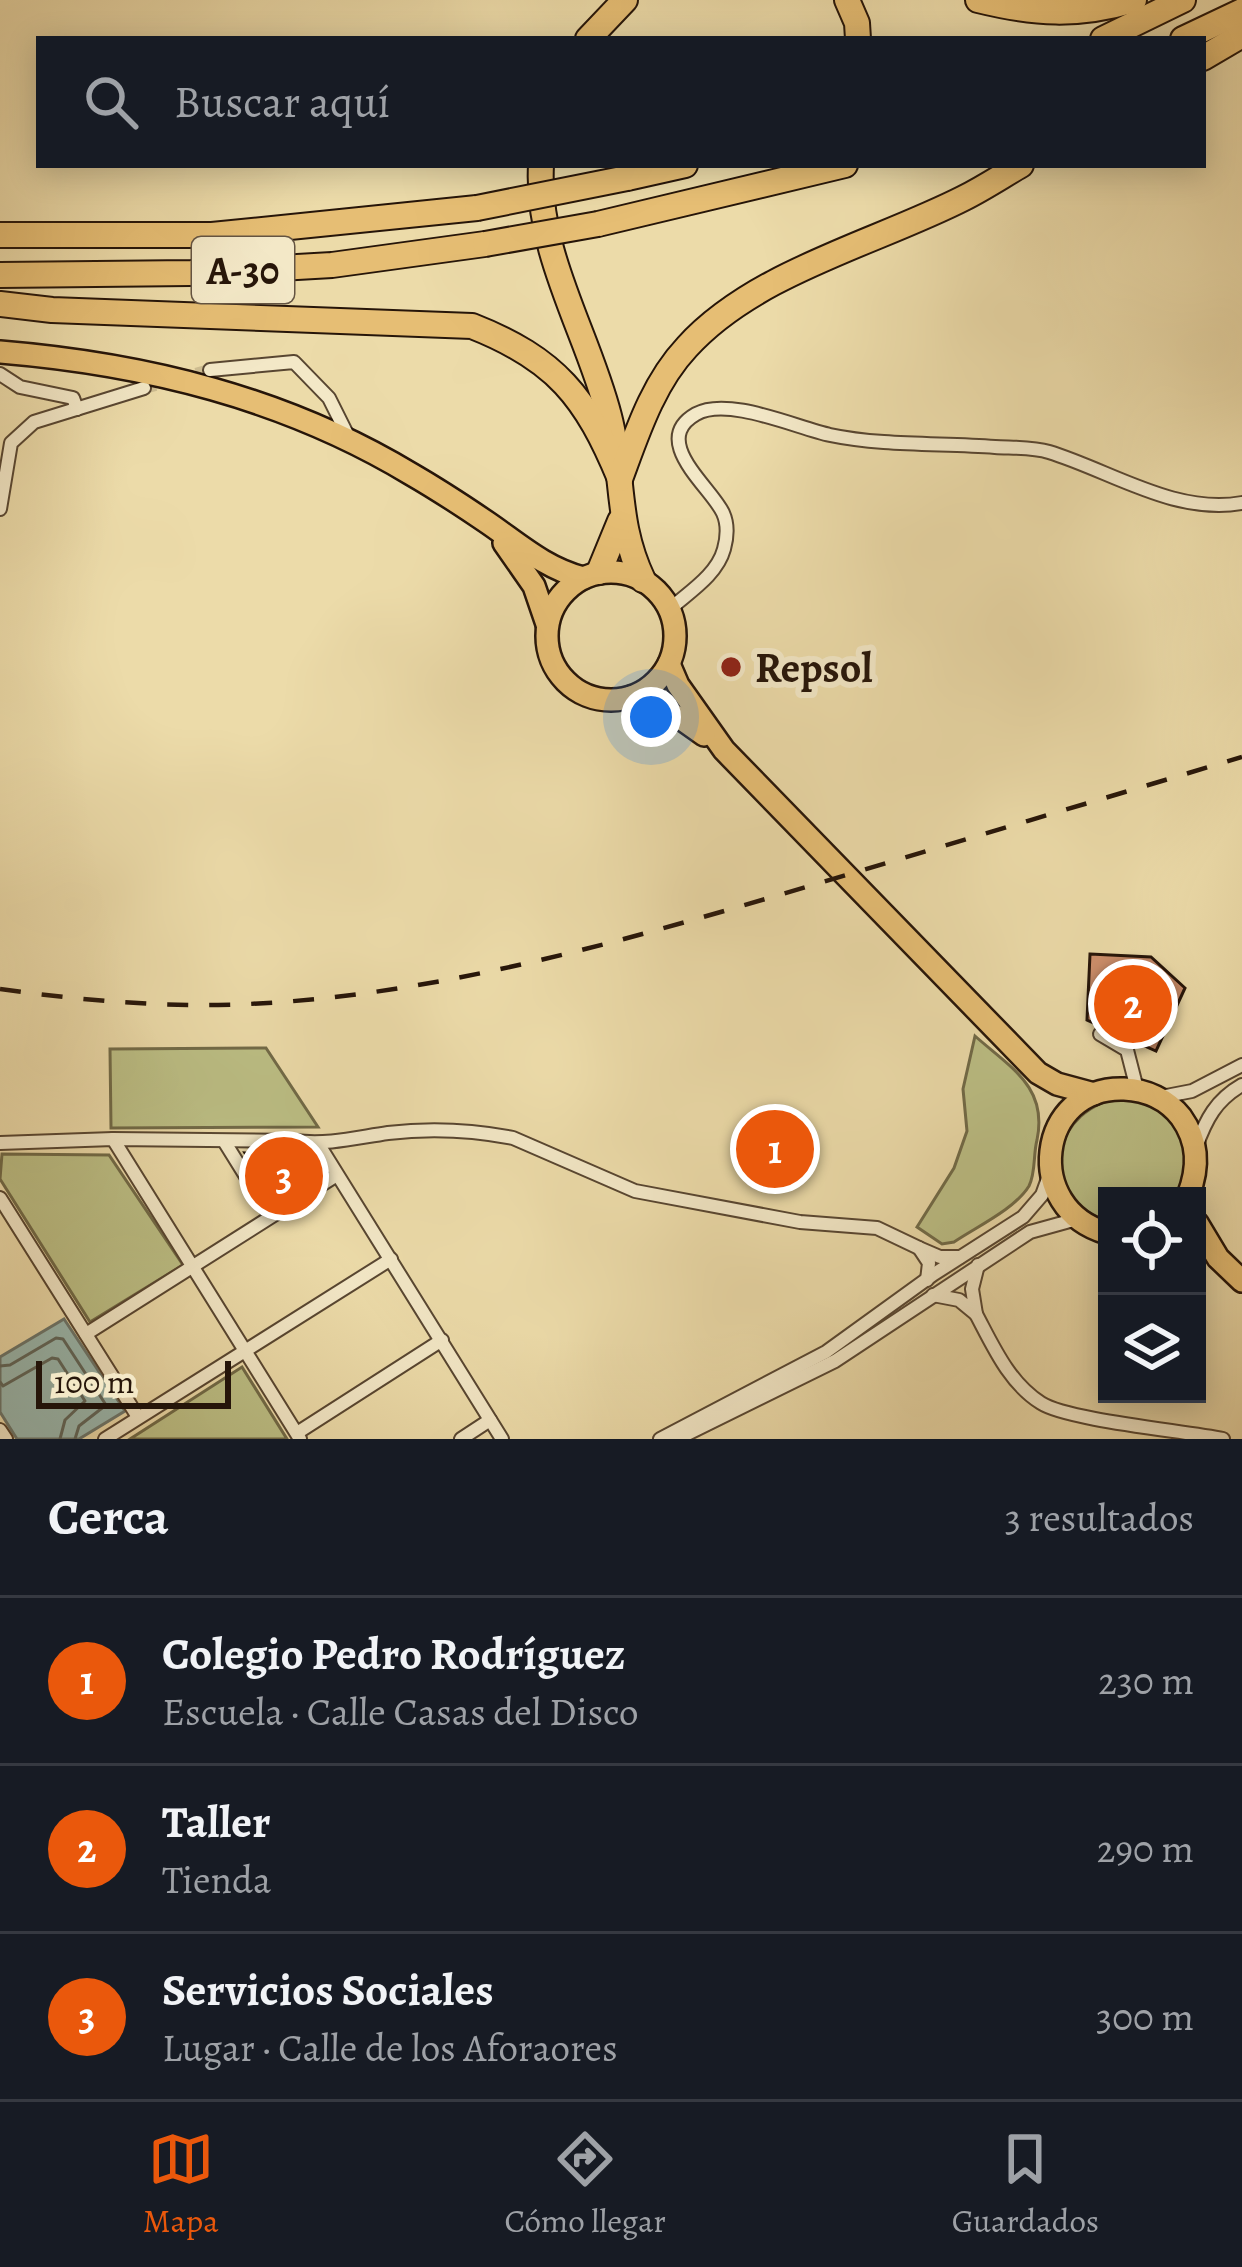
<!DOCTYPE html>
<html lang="es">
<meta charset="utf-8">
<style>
body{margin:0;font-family:Alegreya,serif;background:#20242c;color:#f1f3f6}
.controls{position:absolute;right:36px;bottom:36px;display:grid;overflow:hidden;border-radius:0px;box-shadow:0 6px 30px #0003}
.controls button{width:108px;height:108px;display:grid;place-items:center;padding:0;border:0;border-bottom:3px solid #363941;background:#171b24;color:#f1f3f6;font:60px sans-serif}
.scale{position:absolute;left:36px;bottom:30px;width:195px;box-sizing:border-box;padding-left:12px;border:6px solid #261509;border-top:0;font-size:33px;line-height:42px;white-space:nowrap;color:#261509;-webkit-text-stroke:9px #f3e8c7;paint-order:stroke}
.you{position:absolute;left:651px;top:717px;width:42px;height:42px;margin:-30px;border:9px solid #fff;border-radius:50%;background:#1a73e8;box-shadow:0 0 0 18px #1a73e833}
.badge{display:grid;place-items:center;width:78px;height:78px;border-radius:50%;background:#ea580c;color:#fff;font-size:39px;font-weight:700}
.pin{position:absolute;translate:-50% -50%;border:6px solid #fff;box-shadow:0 3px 12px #0006}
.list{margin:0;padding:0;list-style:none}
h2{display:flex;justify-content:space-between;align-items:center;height:156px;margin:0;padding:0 48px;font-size:51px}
h2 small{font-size:39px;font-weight:400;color:#9ea1a6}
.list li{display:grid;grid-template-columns:78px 1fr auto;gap:36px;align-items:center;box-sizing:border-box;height:168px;padding:0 48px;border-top:3px solid #363941}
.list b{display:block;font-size:45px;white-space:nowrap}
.list p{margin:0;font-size:39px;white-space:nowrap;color:#9ea1a6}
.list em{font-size:39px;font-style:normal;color:#9ea1a6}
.icon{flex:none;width:66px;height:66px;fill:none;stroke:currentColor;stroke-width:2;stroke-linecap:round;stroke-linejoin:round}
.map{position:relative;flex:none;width:1242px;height:1439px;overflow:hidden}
.search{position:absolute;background:#171b24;box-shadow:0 6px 30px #0003;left:36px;right:36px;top:36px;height:132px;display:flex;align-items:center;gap:30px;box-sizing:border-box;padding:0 42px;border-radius:0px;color:#9ea1a6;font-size:45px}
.sheet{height:660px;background:#171b24}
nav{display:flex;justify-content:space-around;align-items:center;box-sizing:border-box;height:168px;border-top:3px solid #363941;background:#171b24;font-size:33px;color:#9ea1a6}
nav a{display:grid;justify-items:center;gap:6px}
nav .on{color:#ea580c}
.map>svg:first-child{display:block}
</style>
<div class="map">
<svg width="1242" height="1439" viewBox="0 0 1242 1439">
<rect width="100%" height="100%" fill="#ecdba9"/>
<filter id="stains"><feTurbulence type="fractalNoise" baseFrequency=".00167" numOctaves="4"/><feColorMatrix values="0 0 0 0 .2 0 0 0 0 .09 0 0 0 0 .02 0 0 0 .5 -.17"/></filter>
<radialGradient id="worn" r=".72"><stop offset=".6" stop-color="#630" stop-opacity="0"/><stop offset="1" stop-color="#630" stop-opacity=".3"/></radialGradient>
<g fill="#bcbf85" stroke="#716a47" stroke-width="3">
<path d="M975,1036C1011,1068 1048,1087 1037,1140C1033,1155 1036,1172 1029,1186C1015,1209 976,1227 954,1242L942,1244L917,1227L954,1168L967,1131L963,1089Z"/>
<polygon points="266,1048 318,1127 111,1128 110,1049"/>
<path d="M1125,1097C1137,1101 1152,1103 1162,1110C1192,1129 1190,1169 1176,1196H1107V1221C1033,1195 1051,1106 1125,1097Z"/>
<polygon points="2,1154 109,1155 183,1265 90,1322 0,1179"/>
<polygon points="242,1367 287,1439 130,1439"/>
</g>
<polygon fill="#9ab9b0" stroke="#6c776d" stroke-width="3" points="64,1319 125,1411 79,1439 17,1439 0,1412 0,1357"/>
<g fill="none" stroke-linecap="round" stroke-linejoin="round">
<g stroke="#60675c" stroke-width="3">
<polyline points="0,1366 10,1365 56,1338 63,1339 106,1405 79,1426 75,1439"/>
<polyline points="0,1382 3,1386 52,1358 58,1359 85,1401 65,1420 60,1439"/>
</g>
</g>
<g fill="#cf906d" stroke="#261509" stroke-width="3">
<polygon points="1090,954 1151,957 1185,988 1156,1051 1087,1020"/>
<polygon points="245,1153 287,1156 303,1166 309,1180 281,1198 273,1197"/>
</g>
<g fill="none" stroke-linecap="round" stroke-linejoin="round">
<polyline stroke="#cebd91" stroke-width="12" stroke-dasharray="12 6" stroke-linecap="butt" points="144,388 210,370"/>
<defs>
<g id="minor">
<polyline points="210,370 294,362 329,398 348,436"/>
<polyline points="0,374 20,387 73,398 77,409"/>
<polyline points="0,509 11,443 34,422 144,388"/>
<path d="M670,609C689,592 717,575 724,549C727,538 728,524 723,513C711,487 649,441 696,414C728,396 797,428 830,435C882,446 941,443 995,447C1012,448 1033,447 1049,452C1111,471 1175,515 1242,503"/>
<polyline points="1100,1034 1127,1050 1137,1089"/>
<polyline points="1161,1097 1192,1091 1242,1065"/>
<polyline points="113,1139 300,1439"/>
<polyline points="224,1141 270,1215"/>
<path d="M0,1143L113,1139L294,1141C329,1145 354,1138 388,1133C430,1128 472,1130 513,1138L635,1191L800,1222L877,1228L919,1248"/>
<polyline points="319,1145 502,1439"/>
<path d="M1196,1147C1206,1119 1216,1100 1242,1085"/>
<polyline points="0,1198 138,1417"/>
<polyline points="927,1280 929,1263 919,1248 940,1257 960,1257"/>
<polyline points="933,1295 959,1300 976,1314 972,1289 978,1265"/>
<path d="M976,1314C993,1346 1009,1383 1041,1403C1067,1420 1184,1431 1223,1439"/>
<polyline points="86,1334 337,1175"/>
<polyline points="0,1430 6,1439"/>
<polyline points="297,1433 442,1340"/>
<polyline points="105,1439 391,1259"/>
<polyline points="461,1439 490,1420"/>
<polyline points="660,1439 826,1352 934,1274 1023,1217 1042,1195 1050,1173"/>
<polyline points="677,1439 835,1361 1030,1232 1077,1219"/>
</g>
<g id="primary">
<path d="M0,352C145,364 285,398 411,474C437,489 463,506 488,523C520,545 545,568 583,578"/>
<polyline points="504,543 534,586 547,624"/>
<circle cx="611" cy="636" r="64"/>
<polyline points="669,664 678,685 724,750 1038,1073 1057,1084 1094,1094"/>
<polyline points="631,697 680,718 704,735"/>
<polyline points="1197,1223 1218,1258 1242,1281"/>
<path d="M1107,1233C1022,1209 1037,1086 1124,1089C1146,1090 1167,1099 1181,1117C1199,1142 1199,1168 1188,1196"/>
</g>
<g id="motorway">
<polyline points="847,0 857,23 858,39"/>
<path d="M978,0C1035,14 1077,17 1134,0"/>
<polyline points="588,39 625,0"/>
<polyline points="1103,39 1183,0"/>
<polyline points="1183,39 1242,11"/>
<polyline points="1203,58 1242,35"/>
<path d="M541,165C536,254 588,333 609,416C625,477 615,521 643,580"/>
<polyline points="627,178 685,165"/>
<polyline points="598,224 845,165"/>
<polyline points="0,235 212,235 477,208"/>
<polyline points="0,275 191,273 332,265 485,244"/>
<path d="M0,304L52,310L472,326C556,359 586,397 620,479"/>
<path d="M620,479C637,433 653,383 687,347C755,272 876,243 964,198C984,188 1002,176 1021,165"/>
<polyline points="599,572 620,521"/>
</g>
</defs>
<use href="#minor" stroke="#584631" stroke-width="16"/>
<use href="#primary" stroke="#261509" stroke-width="26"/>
<use href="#motorway" stroke="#261509" stroke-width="28"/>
<use href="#minor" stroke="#f3e8c7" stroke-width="12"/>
<use href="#primary" stroke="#e6be74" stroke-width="21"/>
<use href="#motorway" stroke="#e6be74" stroke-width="24"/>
<path stroke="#261509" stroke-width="4.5" stroke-dasharray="21 21" stroke-linecap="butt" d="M0,989C72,999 145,1006 218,1005C425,1001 626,940 823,882C963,840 1102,799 1242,757"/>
<defs>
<g id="motorway-bridge">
<polyline points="477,208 627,178"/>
<polyline points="485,244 598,224"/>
</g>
</defs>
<use href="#motorway-bridge" stroke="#261509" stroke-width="28" stroke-linecap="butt"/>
<use href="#motorway-bridge" stroke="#e6be74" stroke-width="24"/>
</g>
<circle fill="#8f2418" stroke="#f3e8c7" stroke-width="4.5" cx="731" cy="667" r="12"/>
<g text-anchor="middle" stroke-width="12" stroke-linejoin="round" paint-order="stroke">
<rect fill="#f3e8c7" stroke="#645442" stroke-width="3" x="192" y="237" width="102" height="66" rx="9"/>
<g font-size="39" font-weight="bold" fill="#261509">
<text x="243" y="284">A-30</text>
</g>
<g font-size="42" font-weight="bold" fill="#261509" stroke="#f3e8c7" text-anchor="start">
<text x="755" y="682">Repsol</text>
</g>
</g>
<rect width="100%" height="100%" filter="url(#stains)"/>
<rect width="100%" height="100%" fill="url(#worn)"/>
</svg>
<div class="controls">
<button><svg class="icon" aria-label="locate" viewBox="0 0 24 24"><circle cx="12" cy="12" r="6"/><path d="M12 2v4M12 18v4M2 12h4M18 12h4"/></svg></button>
<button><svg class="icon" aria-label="layers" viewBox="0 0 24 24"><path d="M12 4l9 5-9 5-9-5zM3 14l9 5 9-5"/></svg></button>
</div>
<div class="scale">100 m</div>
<div class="you"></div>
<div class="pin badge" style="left:775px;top:1149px">1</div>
<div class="pin badge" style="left:1133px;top:1004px">2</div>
<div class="pin badge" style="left:284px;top:1176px">3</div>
<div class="search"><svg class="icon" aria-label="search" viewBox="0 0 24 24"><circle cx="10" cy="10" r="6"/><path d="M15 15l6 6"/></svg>Buscar aquí</div>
</div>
<section class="sheet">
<h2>Cerca<small>3 resultados</small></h2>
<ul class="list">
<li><span class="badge">1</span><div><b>Colegio Pedro Rodríguez</b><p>Escuela · Calle Casas del Disco</p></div><em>230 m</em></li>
<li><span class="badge">2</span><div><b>Taller</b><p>Tienda</p></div><em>290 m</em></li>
<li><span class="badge">3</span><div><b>Servicios Sociales</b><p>Lugar · Calle de los Aforaores</p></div><em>300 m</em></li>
</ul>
</section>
<nav>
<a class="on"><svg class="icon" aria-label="map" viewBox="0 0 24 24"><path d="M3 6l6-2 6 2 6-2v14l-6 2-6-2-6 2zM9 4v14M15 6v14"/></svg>Mapa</a>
<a><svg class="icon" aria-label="directions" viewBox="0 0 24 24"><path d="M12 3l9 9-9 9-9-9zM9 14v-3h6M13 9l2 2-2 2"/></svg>Cómo llegar</a>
<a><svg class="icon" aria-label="saved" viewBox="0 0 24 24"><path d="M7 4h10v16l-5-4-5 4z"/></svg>Guardados</a>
</nav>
